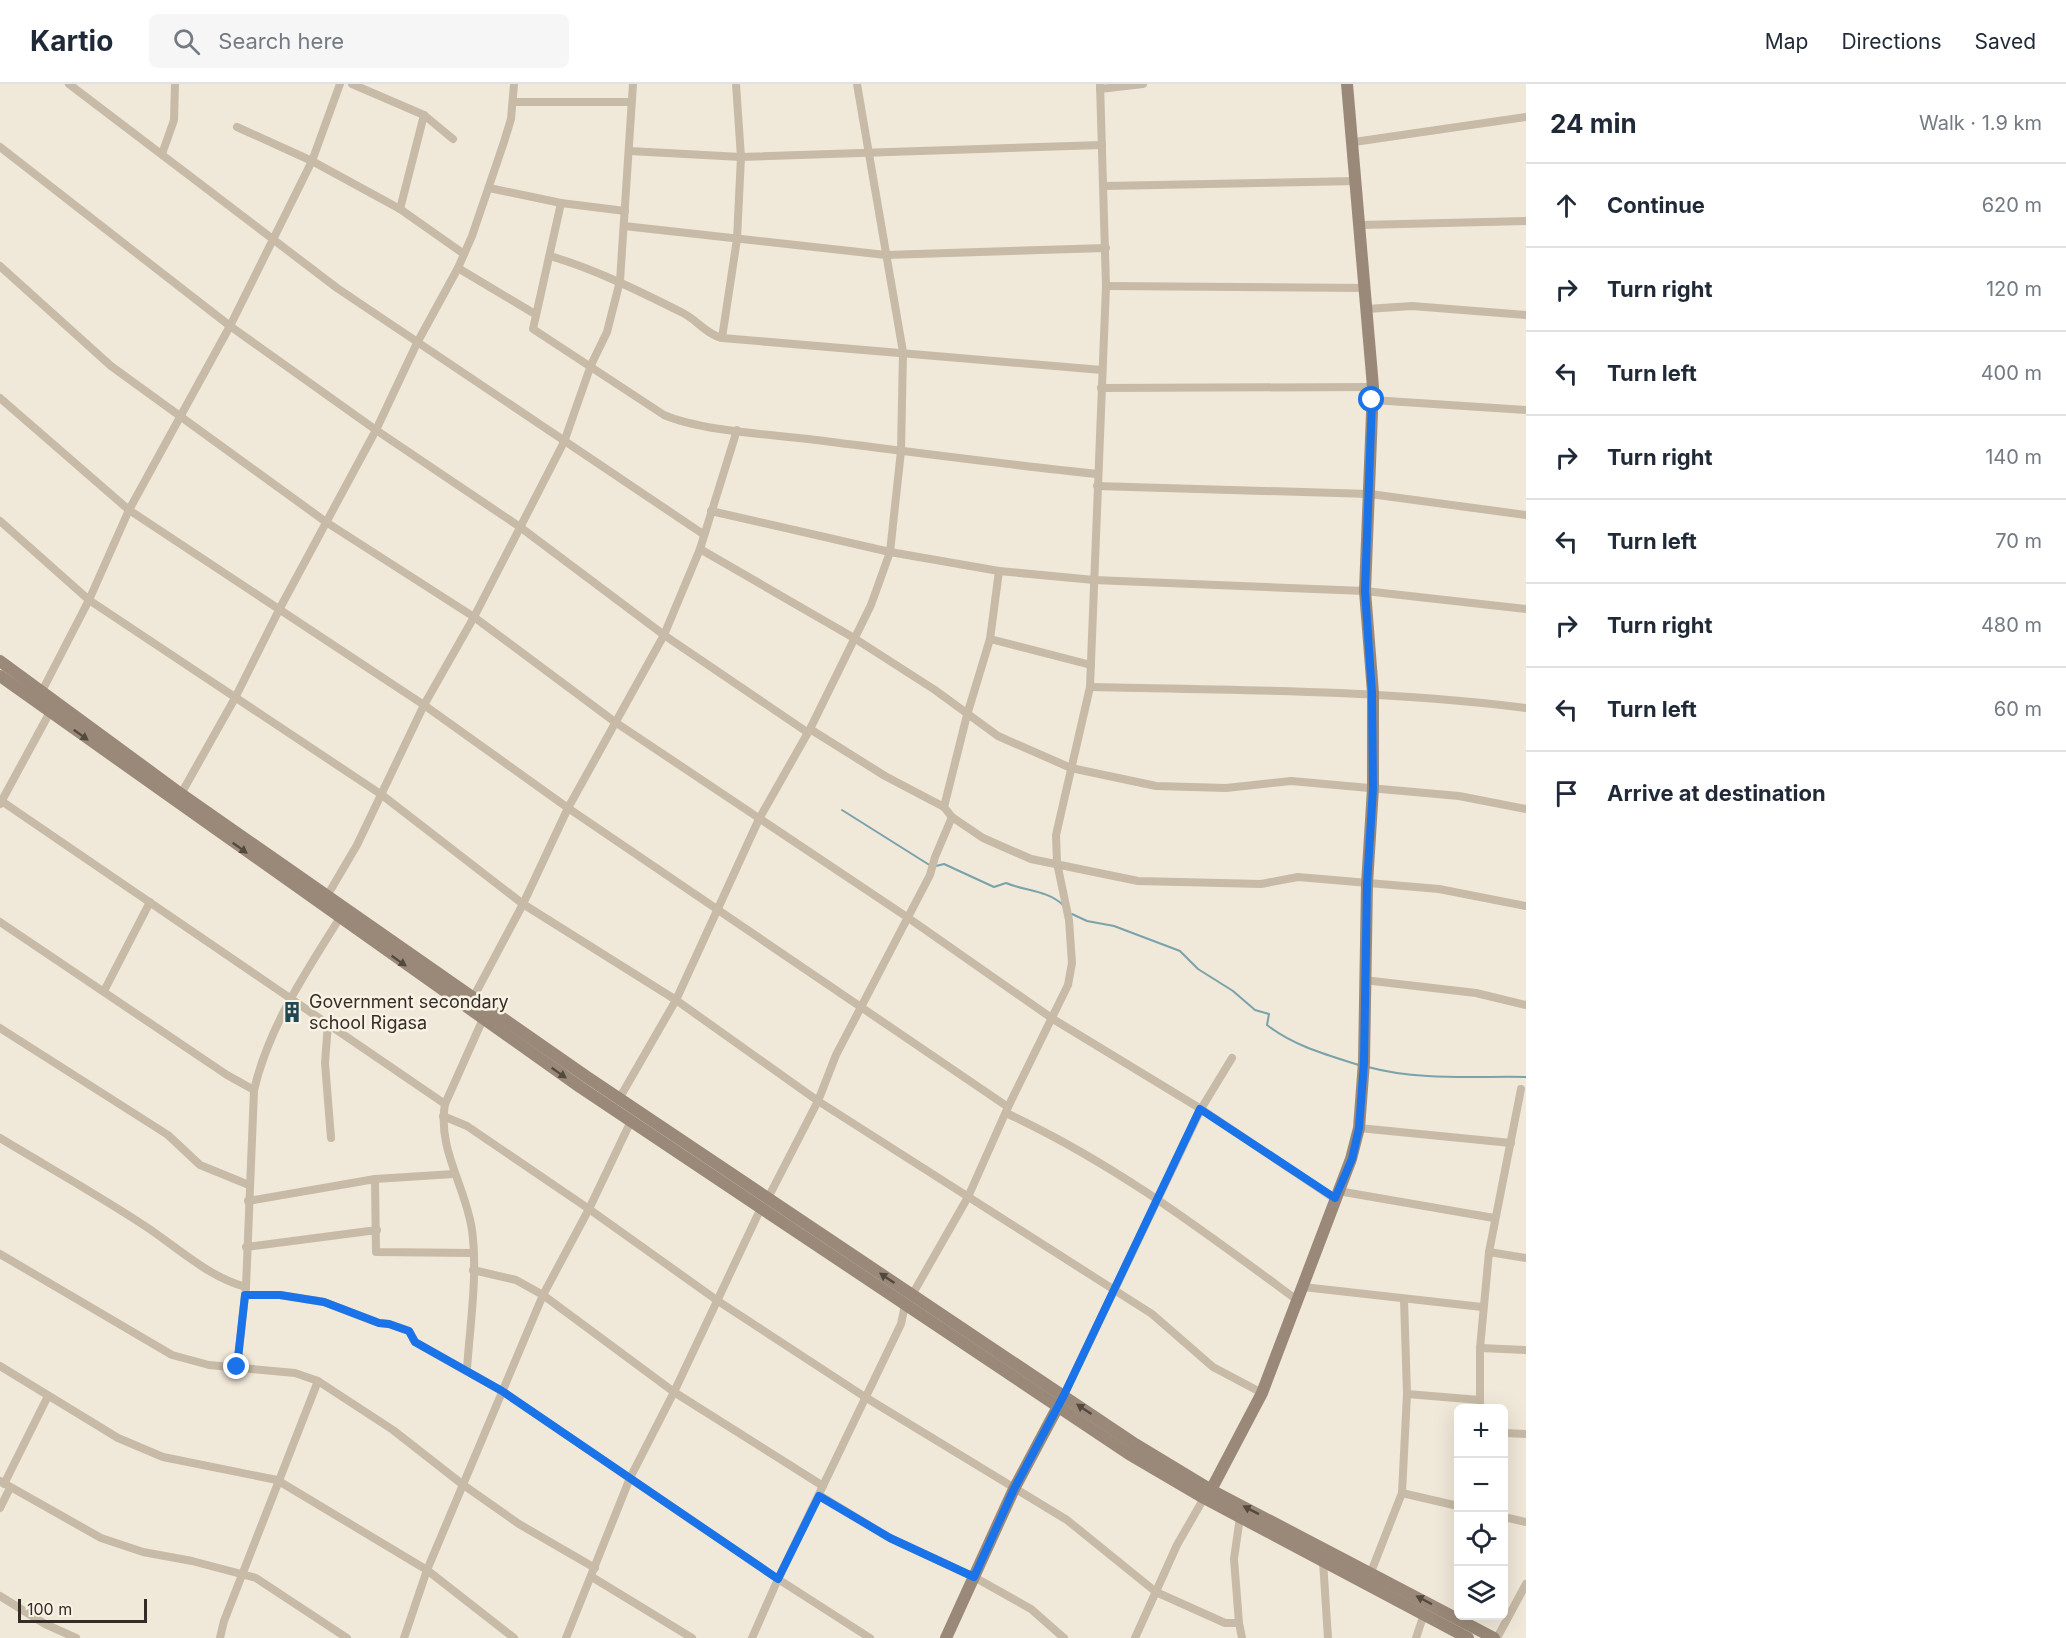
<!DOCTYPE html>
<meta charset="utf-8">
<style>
body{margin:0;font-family:Inter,sans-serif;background:#f6f6f7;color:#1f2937}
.controls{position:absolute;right:18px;bottom:18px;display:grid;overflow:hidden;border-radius:9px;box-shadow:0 6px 24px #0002}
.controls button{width:54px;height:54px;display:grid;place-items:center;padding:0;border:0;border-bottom:2px solid #e0e1e3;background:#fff;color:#1f2937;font:30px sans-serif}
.scale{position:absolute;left:18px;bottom:15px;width:129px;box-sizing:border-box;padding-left:6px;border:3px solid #342d27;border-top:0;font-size:16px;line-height:21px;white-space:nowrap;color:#342d27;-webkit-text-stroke:4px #f8f2e5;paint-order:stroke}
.stop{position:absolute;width:18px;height:18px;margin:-14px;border:4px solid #1a73e8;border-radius:50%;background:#fff}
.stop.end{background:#1a73e8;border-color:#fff;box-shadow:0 2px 6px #0008}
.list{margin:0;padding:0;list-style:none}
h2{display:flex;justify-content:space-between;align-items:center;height:78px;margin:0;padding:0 24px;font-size:26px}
h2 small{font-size:20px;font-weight:400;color:#747a83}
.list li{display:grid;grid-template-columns:39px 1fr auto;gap:18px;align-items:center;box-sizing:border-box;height:84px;padding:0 24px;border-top:2px solid #e0e1e3}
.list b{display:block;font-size:22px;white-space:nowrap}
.list em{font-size:20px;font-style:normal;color:#747a83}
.icon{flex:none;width:33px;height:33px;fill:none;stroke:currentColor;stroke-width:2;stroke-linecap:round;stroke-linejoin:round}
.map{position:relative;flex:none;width:1526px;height:1554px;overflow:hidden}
header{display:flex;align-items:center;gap:36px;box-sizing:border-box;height:84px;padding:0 30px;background:#fff;border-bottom:2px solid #e0e1e3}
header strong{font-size:28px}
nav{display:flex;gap:33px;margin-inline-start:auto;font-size:21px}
.search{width:420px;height:54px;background:#f6f6f7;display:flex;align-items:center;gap:15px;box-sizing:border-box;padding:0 21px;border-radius:9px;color:#747a83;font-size:22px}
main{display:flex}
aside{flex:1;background:#fff}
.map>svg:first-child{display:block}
</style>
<header>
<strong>Kartio</strong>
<div class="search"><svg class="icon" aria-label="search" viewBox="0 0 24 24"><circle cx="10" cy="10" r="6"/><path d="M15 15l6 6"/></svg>Search here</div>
<nav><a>Map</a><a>Directions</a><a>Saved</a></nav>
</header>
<main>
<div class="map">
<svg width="1526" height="1554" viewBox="0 0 1526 1554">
<rect width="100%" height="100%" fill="#f0e8d9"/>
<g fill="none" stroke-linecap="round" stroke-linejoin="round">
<g stroke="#7aa2ab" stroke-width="2">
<polyline points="842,726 931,782"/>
<path d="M936,782L944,780L994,803L1006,799C1025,807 1047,806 1063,821"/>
<path d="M1072,830L1087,837L1114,842L1180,867L1198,885L1233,907L1255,926L1269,930L1267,941C1294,962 1327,971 1359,981"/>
<path d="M1368,983C1419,997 1474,992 1526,993"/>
</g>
<g stroke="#c7baa6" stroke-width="8">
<polyline points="69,0 337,204 703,450"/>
<polyline points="352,0 424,31 453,55"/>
<polyline points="1100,5 1143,0"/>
<polyline points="513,18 631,18"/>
<polyline points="237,43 312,77 400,125 464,170"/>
<polyline points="1354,58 1526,33"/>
<polyline points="0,63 230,242 376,346 520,443 664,551 807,648"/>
<polyline points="629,67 741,73 1102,61"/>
<polyline points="162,70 174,36 175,0"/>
<polyline points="1105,102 1357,97"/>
<polyline points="489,104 561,119 625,127"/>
<path d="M561,119L533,245L664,331C702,347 766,350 808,355C904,367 1001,380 1097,390"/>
<polyline points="400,125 424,31"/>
<polyline points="1361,141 1526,137"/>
<polyline points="624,142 886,171 1106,164"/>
<path d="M550,172C597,186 639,207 683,229C697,236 706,250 722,254L1102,286"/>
<polyline points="0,182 111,282 326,438 474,533 615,638 907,833 1053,935 1201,1025 1335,1115"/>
<polyline points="458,184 535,230"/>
<polyline points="1106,202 1366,204"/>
<polyline points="1367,225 1412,222 1526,231"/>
<polyline points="722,254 737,155 741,73 736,0"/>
<polyline points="1101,304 1373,303"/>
<polyline points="0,314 129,426 424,621 568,724 1008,1023"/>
<polyline points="1372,316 1526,326"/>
<polyline points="1097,402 1370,410 1526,431"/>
<polyline points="711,427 890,468 999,487 1094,496 1365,507 1526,525"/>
<polyline points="0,437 89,516 382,711 523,820 676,916 818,1017 1152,1230 1213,1283 1262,1309"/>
<polyline points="700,465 854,554 935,606 998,652 1071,684 1156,702 1226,704 1291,697 1459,712 1526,725"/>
<polyline points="990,555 1091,581"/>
<path d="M1090,603C1236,606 1381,606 1526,624"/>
<polyline points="42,607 89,516 129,426 230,242 312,77 340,0"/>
<polyline points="810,645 885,692 944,723 952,733 983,754 1031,775 1138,797 1261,800 1298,793 1439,805 1526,822"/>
<polyline points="181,710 235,614 280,524 376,346 417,259 458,184 472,152 504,58 511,35 514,0"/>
<polyline points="0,716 445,1020"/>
<polyline points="0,720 50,628"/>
<polyline points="944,723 967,631 990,555 999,487"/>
<polyline points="327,812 357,761 424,621 474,533 564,358 591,281 607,248 620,197 633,0"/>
<polyline points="0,838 227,991 254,1006"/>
<polyline points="1364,896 1476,909 1526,921"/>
<polyline points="104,907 150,818"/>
<polyline points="473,914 523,820 568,724 664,551 700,465 737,346"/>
<polyline points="328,939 325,979 331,1054"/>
<polyline points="0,944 168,1051 200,1081 249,1101"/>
<polyline points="619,1015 676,916 759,735 810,645 871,521 890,468 901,367 903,268 857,0"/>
<path d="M1006,1029C1114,1079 1202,1146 1297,1216"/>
<polyline points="443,1032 467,1042 589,1125 718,1217 865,1313 1067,1436 1156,1508 1225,1539 1239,1539 1242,1554"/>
<polyline points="1359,1044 1511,1059"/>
<path d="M0,1054C48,1083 98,1111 145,1142C177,1163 208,1193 246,1203"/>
<polyline points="375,1095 376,1168 473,1169"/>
<polyline points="1338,1107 1494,1134"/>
<polyline points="768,1114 818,1017 836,971 930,791 935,773 952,733"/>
<polyline points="248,1117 375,1095 454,1090"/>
<polyline points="246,1163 377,1146"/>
<polyline points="1489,1168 1526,1174"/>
<polyline points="0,1170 172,1271 209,1281 295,1289 318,1297 393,1346 462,1400 519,1440 595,1484"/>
<polyline points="473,1186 516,1196 543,1211 674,1308 823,1402"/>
<polyline points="1303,1203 1482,1223"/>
<polyline points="245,1211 280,1211 324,1218 379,1239 389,1240 409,1247 415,1258 502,1307 778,1495 870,1554"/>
<polyline points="912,1211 968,1113 1008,1023 1068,901 1072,879 1069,836 1057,779 1056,751 1090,603 1106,202 1100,0"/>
<polyline points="1480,1264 1526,1266"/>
<polyline points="0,1282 118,1354 163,1373 277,1396 427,1486 514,1554"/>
<path d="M237,1283L246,1203L254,1006C269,942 305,890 339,835"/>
<path d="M467,1285C470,1240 478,1191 472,1146C466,1103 437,1065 445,1020L483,935"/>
<polyline points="1407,1310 1480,1316"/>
<polyline points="1064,1311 1201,1025 1232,974"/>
<polyline points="1480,1324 1480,1264 1489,1168 1521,1005"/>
<polyline points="1504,1349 1526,1350"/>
<polyline points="0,1397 101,1454 143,1468 192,1477 256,1494 347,1554"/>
<polyline points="4,1400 48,1312"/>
<polyline points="1402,1409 1458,1422"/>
<polyline points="819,1411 890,1454 974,1493 1031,1525 1064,1554"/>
<polyline points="0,1424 10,1404"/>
<polyline points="1504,1433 1526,1438"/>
<polyline points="1323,1477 1328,1554"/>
<polyline points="1371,1488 1402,1409 1407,1310 1404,1215"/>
<polyline points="592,1493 692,1554"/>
<polyline points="0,1512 45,1540 76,1554"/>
<polyline points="1239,1539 1234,1475 1240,1433"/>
<polyline points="220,1554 224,1537 318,1297"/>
<polyline points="404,1554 427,1486 543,1211 589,1125 631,1037"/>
<polyline points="566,1554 630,1394 674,1308 761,1124"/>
<polyline points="752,1554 778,1495 901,1240 905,1221"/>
<polyline points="1135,1554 1177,1461 1204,1414"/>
<polyline points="1416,1554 1424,1530"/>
<polyline points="1497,1554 1526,1500"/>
</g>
<g stroke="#9a8978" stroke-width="12">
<polyline points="0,577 181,710 587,993 1135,1360 1211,1406 1494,1554"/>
<polyline points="0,592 580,1003 1129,1370 1204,1414 1468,1554"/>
<polyline points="1211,1406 1262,1309 1351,1075 1359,1044 1364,978 1367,800 1373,704 1373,609 1365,507 1373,303 1347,0"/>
<polyline points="946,1554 1014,1405 1062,1315"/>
</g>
</g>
<defs><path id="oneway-solid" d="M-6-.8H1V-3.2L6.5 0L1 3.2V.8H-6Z" transform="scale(1.5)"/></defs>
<g fill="#53493f">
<use href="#oneway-solid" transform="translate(81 651) rotate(36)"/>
<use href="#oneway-solid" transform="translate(240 764) rotate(36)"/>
<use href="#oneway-solid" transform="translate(399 877) rotate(35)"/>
<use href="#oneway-solid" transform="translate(559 989) rotate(35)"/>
<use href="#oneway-solid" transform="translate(887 1194) rotate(-146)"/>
<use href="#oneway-solid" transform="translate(1084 1325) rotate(-146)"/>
<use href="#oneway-solid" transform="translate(1251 1426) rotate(-153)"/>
<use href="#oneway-solid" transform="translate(1424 1516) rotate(-152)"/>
</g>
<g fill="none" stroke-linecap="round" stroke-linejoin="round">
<polyline stroke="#1a73e8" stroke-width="8" points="237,1283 245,1211 280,1211 324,1218 379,1239 389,1240 409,1247 415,1258 502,1307 778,1495 819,1412 890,1454 974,1493 1014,1405 1064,1311 1200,1025 1335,1114 1352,1075 1359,1044 1364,978 1367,800 1373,704 1372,609 1365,507 1372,316"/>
</g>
<defs>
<symbol id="building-bare" viewBox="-9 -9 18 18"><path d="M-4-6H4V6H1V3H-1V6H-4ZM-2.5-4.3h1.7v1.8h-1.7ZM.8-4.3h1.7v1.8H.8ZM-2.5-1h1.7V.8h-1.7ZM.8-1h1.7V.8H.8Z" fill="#1f4853" stroke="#f8f2e5" stroke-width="2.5" paint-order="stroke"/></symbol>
</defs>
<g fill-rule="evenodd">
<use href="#building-bare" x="277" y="913" width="30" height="30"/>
</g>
<g text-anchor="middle" stroke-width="5" stroke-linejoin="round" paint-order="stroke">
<g font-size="18" fill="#342d27" stroke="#f8f2e5" text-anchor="start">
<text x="309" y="924">Government secondary<tspan x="309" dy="21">school Rigasa</tspan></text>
</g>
</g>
</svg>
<div class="controls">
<button>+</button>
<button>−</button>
<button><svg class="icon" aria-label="locate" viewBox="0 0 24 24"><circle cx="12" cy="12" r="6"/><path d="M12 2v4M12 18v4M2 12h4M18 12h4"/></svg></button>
<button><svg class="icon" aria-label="layers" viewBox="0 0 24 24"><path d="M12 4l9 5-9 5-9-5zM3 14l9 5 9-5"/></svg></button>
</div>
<div class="scale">100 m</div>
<div class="stop" style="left:1372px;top:316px"></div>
<div class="stop end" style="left:237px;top:1283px"></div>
</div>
<aside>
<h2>24 min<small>Walk · 1.9 km</small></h2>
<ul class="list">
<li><svg class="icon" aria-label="ahead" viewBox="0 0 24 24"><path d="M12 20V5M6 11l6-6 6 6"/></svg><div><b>Continue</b></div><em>620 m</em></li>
<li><svg class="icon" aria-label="right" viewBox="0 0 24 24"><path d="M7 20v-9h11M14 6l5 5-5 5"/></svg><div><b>Turn right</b></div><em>120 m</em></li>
<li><svg class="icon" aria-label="left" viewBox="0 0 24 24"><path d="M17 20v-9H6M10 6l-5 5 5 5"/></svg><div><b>Turn left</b></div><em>400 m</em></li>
<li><svg class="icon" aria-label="right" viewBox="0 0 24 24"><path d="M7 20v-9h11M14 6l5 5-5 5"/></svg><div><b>Turn right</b></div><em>140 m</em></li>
<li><svg class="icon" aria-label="left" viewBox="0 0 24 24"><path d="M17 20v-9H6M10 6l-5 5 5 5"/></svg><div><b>Turn left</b></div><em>70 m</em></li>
<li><svg class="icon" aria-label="right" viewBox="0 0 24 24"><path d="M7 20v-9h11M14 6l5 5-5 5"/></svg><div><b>Turn right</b></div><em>480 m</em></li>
<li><svg class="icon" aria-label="left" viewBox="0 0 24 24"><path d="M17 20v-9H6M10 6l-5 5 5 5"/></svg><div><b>Turn left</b></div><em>60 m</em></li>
<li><svg class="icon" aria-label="arrive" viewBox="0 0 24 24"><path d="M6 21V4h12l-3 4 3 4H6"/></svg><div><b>Arrive at destination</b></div></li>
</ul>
</aside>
</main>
